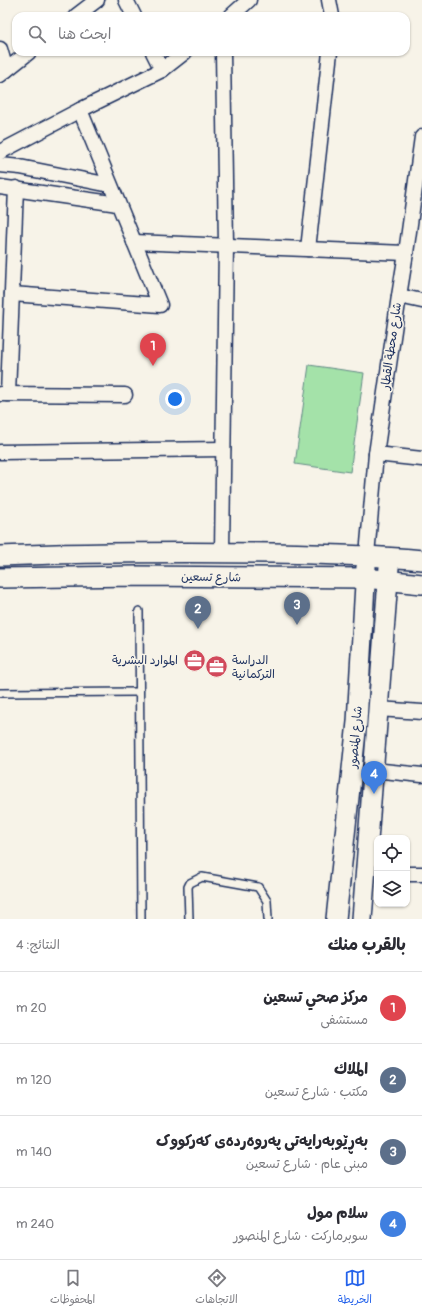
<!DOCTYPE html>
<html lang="ar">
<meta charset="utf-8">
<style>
body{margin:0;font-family:Pangolin,"Playpen Sans Arabic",sans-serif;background:#f2f2f3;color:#2b2b33;direction:rtl}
.controls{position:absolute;right:12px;bottom:12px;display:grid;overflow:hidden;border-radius:8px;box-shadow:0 1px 3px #0004}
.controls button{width:36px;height:36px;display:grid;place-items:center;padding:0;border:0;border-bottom:1px solid #e1e1e2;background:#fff;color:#2b2b33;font:20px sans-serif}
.you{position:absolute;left:175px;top:399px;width:14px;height:14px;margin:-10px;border:3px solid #fff;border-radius:50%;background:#1a73e8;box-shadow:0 0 0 6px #1a73e833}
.badge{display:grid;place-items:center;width:26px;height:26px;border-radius:50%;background:#2563eb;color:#fff;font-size:13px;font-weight:700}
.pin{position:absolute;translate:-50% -33px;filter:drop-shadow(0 1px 2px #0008)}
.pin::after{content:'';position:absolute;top:21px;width:14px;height:12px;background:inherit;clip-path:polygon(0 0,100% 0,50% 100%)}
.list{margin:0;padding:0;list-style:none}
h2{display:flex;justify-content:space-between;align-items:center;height:52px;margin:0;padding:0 16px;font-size:17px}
h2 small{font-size:13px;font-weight:400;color:#7c7c81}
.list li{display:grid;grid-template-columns:26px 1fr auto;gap:12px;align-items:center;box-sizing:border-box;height:72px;padding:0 16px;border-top:1px solid #e1e1e2}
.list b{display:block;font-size:15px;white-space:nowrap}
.list p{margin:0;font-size:13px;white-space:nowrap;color:#7c7c81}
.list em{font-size:13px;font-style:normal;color:#7c7c81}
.icon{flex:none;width:22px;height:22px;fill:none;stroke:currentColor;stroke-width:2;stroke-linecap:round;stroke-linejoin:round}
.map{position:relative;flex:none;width:422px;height:919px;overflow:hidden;direction:ltr}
.search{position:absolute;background:#fff;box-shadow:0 1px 3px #0004;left:12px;right:12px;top:12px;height:44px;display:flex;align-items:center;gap:10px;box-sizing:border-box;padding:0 14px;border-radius:12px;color:#7c7c81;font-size:15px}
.sheet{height:340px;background:#fff}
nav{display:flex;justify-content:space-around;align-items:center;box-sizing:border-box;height:56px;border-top:1px solid #e1e1e2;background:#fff;font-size:11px;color:#7c7c81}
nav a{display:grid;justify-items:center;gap:2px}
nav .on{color:#2563eb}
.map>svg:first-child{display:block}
</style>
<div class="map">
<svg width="422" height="919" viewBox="0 0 422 919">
<rect width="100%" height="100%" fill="#f7f3e8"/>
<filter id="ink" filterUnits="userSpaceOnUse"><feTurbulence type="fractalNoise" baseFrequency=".025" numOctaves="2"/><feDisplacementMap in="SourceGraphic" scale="8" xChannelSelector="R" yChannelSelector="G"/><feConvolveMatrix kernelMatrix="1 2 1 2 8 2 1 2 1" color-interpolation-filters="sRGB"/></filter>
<g filter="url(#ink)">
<polygon fill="#a4e2a9" stroke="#608884" points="309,365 364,373 350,472 295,464"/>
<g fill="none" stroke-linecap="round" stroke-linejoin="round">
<defs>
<g id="lane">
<polyline points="139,611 141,919"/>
<polyline points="0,693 139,692"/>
<polyline points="189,919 188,887 190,883 202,877 258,887 267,901 268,919"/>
</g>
<g id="street">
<polyline points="126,0 134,16"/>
<polyline points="329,0 332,16"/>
<polyline points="76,16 97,0"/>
<polyline points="231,16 249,0"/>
<polyline points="0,49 6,70"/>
<polyline points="153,52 162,70"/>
<polyline points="0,75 29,52"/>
<polyline points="0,152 80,110 162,70 185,52"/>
<polyline points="0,165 20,167 110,185"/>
<polyline points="0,187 118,204"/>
<polyline points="134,242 406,253"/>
<polyline points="308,249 330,52"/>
<polyline points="12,294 160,305 80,110"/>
<polyline points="399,296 422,301"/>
<polyline points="0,394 125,395"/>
<polyline points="8,394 16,188"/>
<polyline points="0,452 223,449"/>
<polyline points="376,454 422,459"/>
<polyline points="222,552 226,245 223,52"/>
<polyline points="367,555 376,454 399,296 406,253 422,137"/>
<polyline points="378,709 422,712"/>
<polyline points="373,770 422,775"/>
<polyline points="407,874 422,874"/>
</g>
<g id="secondary">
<path d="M0,556C91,552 182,552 273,553C323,554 373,555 422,560"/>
<polyline points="0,578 136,576 365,578 422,584"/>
<polyline points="336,919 357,722 366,567"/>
<polyline points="362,919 389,567"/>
</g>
</defs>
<use href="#lane" stroke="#1b2f5e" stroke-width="10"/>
<use href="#street" stroke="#1b2f5e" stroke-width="17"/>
<use href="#secondary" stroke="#1b2f5e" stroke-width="22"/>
<use href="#lane" stroke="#f7f3e8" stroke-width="7"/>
<use href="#street" stroke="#f7f3e8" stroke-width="14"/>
<use href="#secondary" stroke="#f7f3e8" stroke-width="19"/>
</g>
</g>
<defs>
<symbol id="office-disc" viewBox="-11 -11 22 22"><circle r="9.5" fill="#d1495b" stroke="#f7f3e8"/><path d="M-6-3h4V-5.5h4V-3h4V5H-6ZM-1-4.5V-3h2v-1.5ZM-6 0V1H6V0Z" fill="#fff"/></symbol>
</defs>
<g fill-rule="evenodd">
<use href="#office-disc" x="182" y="648" width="25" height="25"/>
<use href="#office-disc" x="204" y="654" width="25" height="25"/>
</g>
<g text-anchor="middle" stroke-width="3" stroke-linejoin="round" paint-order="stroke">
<g font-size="12" fill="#1b2f5e" stroke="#f7f3e8">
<text transform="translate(391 346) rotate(-82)" y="4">شارع محطة القطار</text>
<text transform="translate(211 577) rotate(1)" y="4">شارع تسعين</text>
<text transform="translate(355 737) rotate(-85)" y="4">شارع المنصور</text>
</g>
<g font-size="12" fill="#1b2f5e" stroke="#f7f3e8" text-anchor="end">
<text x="178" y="664">الموارد البشرية</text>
<text x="232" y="664" text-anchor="start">الدراسة<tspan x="232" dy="14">التركمانية</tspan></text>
</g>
</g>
</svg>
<div class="controls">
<button><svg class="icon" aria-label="locate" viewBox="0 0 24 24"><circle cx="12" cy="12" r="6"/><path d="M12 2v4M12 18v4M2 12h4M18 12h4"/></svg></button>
<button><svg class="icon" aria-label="layers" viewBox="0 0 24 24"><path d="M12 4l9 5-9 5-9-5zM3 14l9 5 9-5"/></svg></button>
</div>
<div class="you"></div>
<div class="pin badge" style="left:153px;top:366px;background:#e0444e">1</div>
<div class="pin badge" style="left:198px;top:629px;background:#5c6f8a">2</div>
<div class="pin badge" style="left:297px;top:625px;background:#5c6f8a">3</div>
<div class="pin badge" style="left:374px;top:794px;background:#3f7fe0">4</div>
<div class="search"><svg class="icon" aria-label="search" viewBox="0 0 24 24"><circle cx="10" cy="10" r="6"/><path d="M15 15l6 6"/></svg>ابحث هنا</div>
</div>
<section class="sheet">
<h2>بالقرب منك<small>النتائج: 4</small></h2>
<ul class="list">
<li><span class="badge" style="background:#e0444e">1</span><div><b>مركز صحي تسعين</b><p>مستشفى</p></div><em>20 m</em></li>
<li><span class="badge" style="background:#5c6f8a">2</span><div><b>الملاك</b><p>مكتب · شارع تسعين</p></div><em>120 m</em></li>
<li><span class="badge" style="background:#5c6f8a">3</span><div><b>بەڕێوبەرایەتی پەروەردەی کەرکووک</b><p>مبنى عام · شارع تسعين</p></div><em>140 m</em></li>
<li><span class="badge" style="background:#3f7fe0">4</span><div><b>سلام مول</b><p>سوبرماركت · شارع المنصور</p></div><em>240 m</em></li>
</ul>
</section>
<nav>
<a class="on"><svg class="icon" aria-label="map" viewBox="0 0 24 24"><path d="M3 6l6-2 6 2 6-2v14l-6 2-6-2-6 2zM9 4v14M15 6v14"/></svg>الخريطة</a>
<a><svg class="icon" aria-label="directions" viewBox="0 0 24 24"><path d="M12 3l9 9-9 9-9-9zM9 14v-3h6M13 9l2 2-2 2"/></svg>الاتجاهات</a>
<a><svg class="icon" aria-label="saved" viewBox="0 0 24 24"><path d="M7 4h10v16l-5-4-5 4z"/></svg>المحفوظات</a>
</nav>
